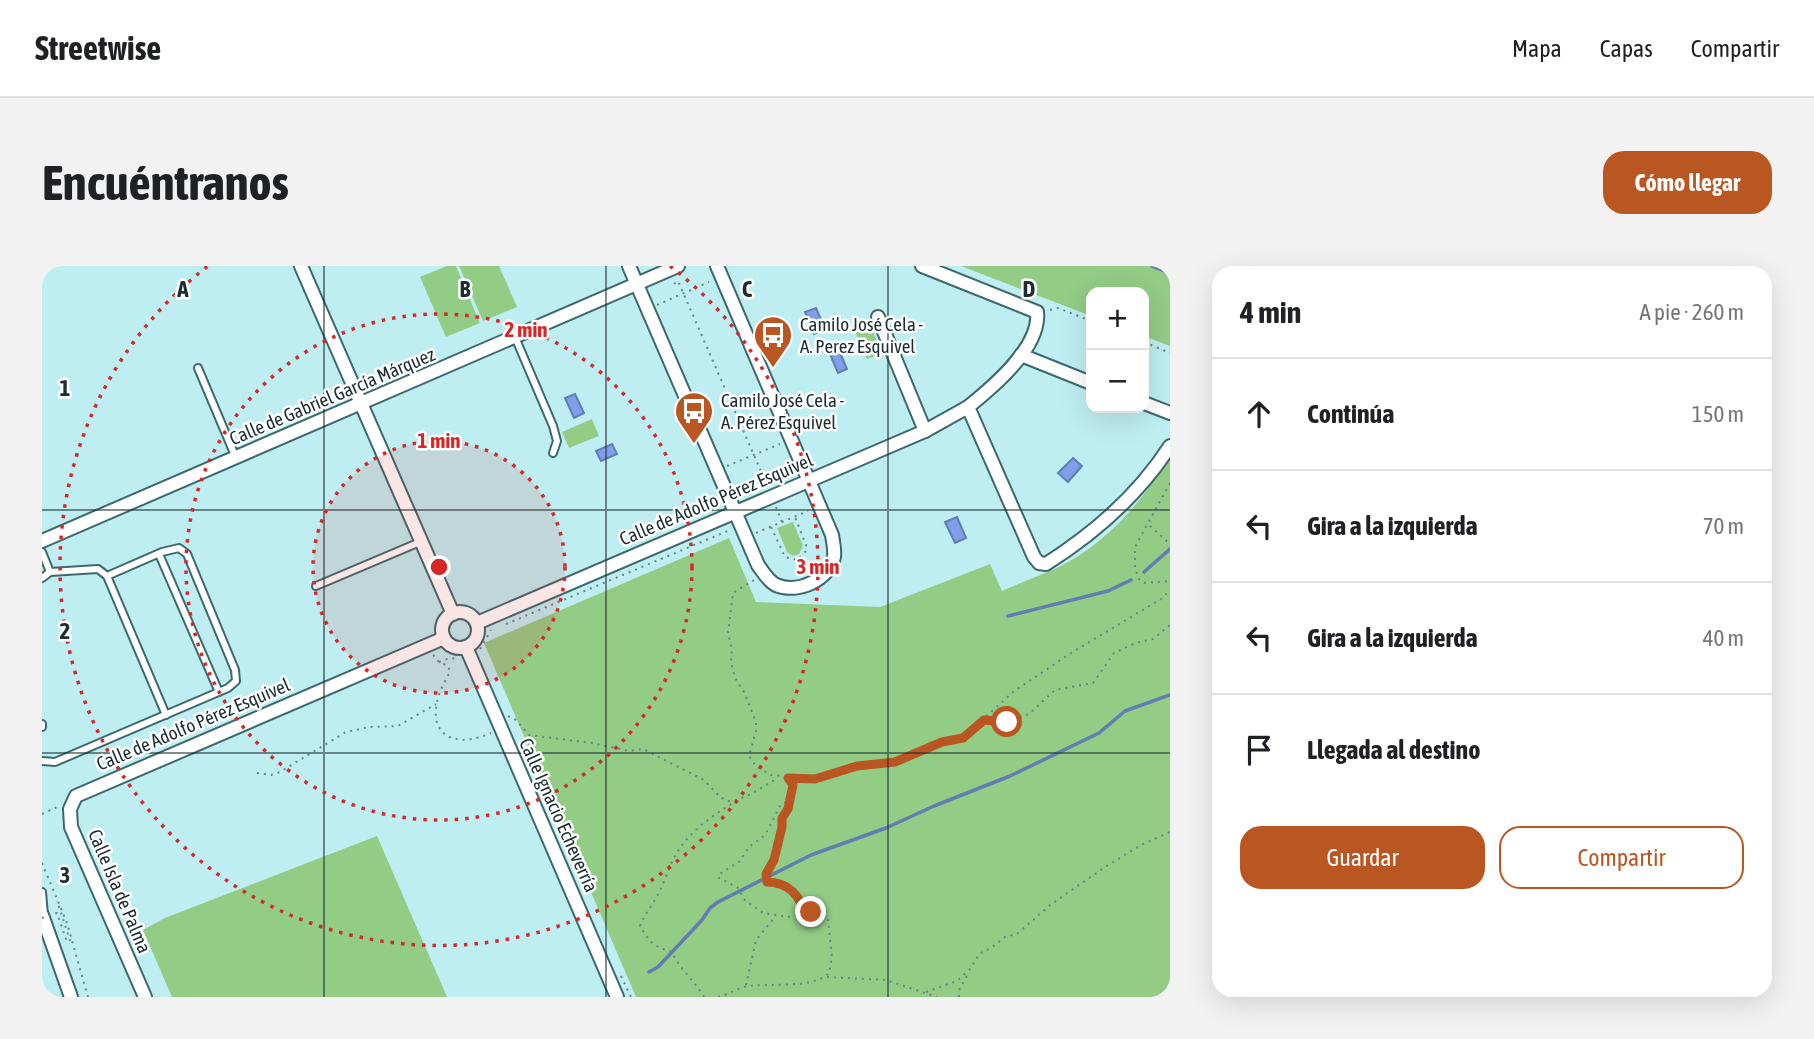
<!DOCTYPE html>
<html lang="es">
<meta charset="utf-8">
<style>
body{margin:0;font-family:"Asap Condensed",sans-serif;background:#f2f2f2;color:#202124}
.controls{position:absolute;right:21px;top:21px;display:grid;overflow:hidden;border-radius:14px;box-shadow:0 7px 28px #0002}
.controls button{width:63px;height:63px;display:grid;place-items:center;padding:0;border:0;border-bottom:2px solid #e0e0e0;background:#fff;color:#202124;font:35px sans-serif}
.stop{position:absolute;width:21px;height:21px;margin:-16px;border:5px solid #ba5621;border-radius:50%;background:#fff}
.stop.end{background:#ba5621;border-color:#fff;box-shadow:0 2px 7px #0008}
.list{margin:0;padding:0;list-style:none}
h2{display:flex;justify-content:space-between;align-items:center;height:91px;margin:0;padding:0 28px;font-size:30px}
h2 small{font-size:23px;font-weight:400;color:#757577}
.list li{display:grid;grid-template-columns:46px 1fr auto;gap:21px;align-items:center;box-sizing:border-box;height:112px;padding:0 28px;border-top:2px solid #e0e0e0}
.list b{display:block;font-size:26px;white-space:nowrap}
.list em{font-size:23px;font-style:normal;color:#757577}
.actions{display:flex;gap:14px;padding:21px 28px}
.actions a{flex:1;padding:16px 0;border:2px solid #ba5621;border-radius:21px;text-align:center;font-size:24px;color:#ba5621}
.actions .main{background:#ba5621;color:#fff}
.icon{flex:none;width:38px;height:38px;fill:none;stroke:currentColor;stroke-width:2;stroke-linecap:round;stroke-linejoin:round}
.map{position:relative;flex:none;width:1128px;height:731px;overflow:hidden;border-radius:21px}
header{display:flex;align-items:center;gap:42px;box-sizing:border-box;height:98px;padding:0 35px;background:#fff;border-bottom:2px solid #e0e0e0}
header strong{font-size:33px}
nav{display:flex;gap:38px;margin-inline-start:auto;font-size:24px}
.intro{display:flex;align-items:center;justify-content:space-between;box-sizing:border-box;height:168px;padding:0 42px}
h1{margin:0;font-size:49px}
.button{padding:18px 32px;border-radius:21px;background:#ba5621;color:#fff;font-size:24px;font-weight:700}
main{display:flex;gap:42px;padding:0 42px}
aside{flex:1;background:#fff;border-radius:21px;box-shadow:0 7px 28px #0002}
.map>svg:first-child{display:block}
</style>
<header>
<strong>Streetwise</strong>
<nav><a>Mapa</a><a>Capas</a><a>Compartir</a></nav>
</header>
<div class="intro"><h1>Encuéntranos</h1><a class="button">Cómo llegar</a></div>
<main>
<div class="map">
<svg width="1128" height="731" viewBox="0 0 1128 731">
<rect width="100%" height="100%" fill="#beeef2"/>
<g fill="#92cc85">
<polygon points="405,0 414,0 438,57 404,71 378,11"/>
<polygon points="417,0 457,0 475,41 441,55"/>
<polygon points="919,0 1128,0 1128,80 1102,70 1102,26 1049,26 1049,50"/>
<polygon points="828,59 840,87 825,93 813,65"/>
<polygon points="550,153 557,170 527,182 520,166"/>
<path d="M1128,188V731H594L442,377L687,272L714,336L838,341L948,298L960,325C978,317 997,310 1015,302C1064,278 1102,235 1128,188Z"/>
<polygon points="751,256 761,280 757,288 751,290 745,286 735,262"/>
<polygon points="335,570 405,731 130,731 101,664 123,652"/>
</g>
<g fill="#7f9fea" stroke="#617db2" stroke-width="2">
<polygon points="774,42 783,63 772,68 763,46"/>
<polygon points="796,82 805,103 796,107 787,86"/>
<polygon points="533,128 542,147 532,152 523,132"/>
<polygon points="570,178 575,188 559,195 554,185"/>
<polygon points="1031,192 1040,200 1026,216 1016,207"/>
<polygon points="915,251 924,272 913,277 903,256"/>
</g>
<g fill="none" stroke-linecap="round" stroke-linejoin="round">
<g stroke="#617db2" stroke-width="3.5">
<polyline points="1110,0 1128,7"/>
<polyline points="1102,306 1128,283"/>
<polyline points="966,350 1066,325 1089,314"/>
<polyline points="607,706 616,701 660,654 668,642 676,636 769,589 844,562 892,540 968,510 1057,467 1083,445 1128,429"/>
</g>
<defs>
<g id="lane">
<polyline points="473,71 511,160 515,175 511,187"/>
<polyline points="156,102 194,192"/>
<polyline points="0,286 8,306"/>
<polyline points="117,288 177,426"/>
<polyline points="65,310 124,449"/>
<polyline points="0,312 8,306 56,303 65,310 120,286 137,282 145,288 193,404 194,415 186,422 13,496 0,495"/>
<polyline points="274,320 378,276"/>
<polyline points="0,458 0,461"/>
<polyline points="0,626 2,649"/>
</g>
<g id="street">
<polyline points="259,0 411,348"/>
<path d="M587,0L716,299C721,306 726,315 734,319C756,328 787,314 792,291C793,283 791,276 790,269L675,0"/>
<path d="M880,0L995,46C999,81 951,121 926,141L992,291L997,297L1004,298C1053,267 1097,228 1128,180"/>
<polyline points="836,51 883,165"/>
<polyline points="979,89 1049,117"/>
<polyline points="1102,137 1128,147"/>
<polyline points="0,275 636,0"/>
<circle cx="418" cy="364" r="18"/>
<polyline points="435,357 883,165 926,141"/>
<polyline points="424,381 575,731"/>
<polyline points="0,649 29,731"/>
<polyline points="103,731 29,561 28,543 34,530 402,372"/>
</g>
</defs>
<use href="#lane" stroke="#3d696d" stroke-width="10"/>
<use href="#street" stroke="#3d696d" stroke-width="16"/>
<g stroke="#668588" stroke-width="2" stroke-dasharray="2 5" stroke-linecap="butt">
<polyline points="632,18 636,15 725,219"/>
<polyline points="615,39 667,16"/>
<polyline points="1008,44 1016,42 1049,55"/>
<polyline points="1102,76 1128,87"/>
<polyline points="685,200 738,178"/>
<polyline points="1128,217 1093,281 1093,302 1097,313 1102,317 1128,315"/>
<polyline points="734,241 740,256"/>
<polyline points="1108,260 1128,278"/>
<polyline points="729,261 743,291 755,294 764,285 764,279 753,251"/>
<polyline points="714,267 766,245"/>
<polyline points="712,314 691,327 686,367 690,383 689,396 693,412 702,426 714,456 714,465 707,490 714,500 729,509 773,513 815,501 853,496 900,476 921,472 971,426 1029,387 1119,333 1128,324"/>
<polyline points="464,358 688,264"/>
<polyline points="438,383 449,364"/>
<path d="M391,389L397,396L406,400L408,406C403,415 397,426 395,436C387,476 421,480 449,467"/>
<polyline points="397,396 408,392 416,393"/>
<polyline points="466,450 474,454 487,469 550,477 587,485 601,483 662,514 678,531 686,535 695,534 711,527 736,512"/>
<polyline points="943,454 965,455 987,448 1013,424 1051,417 1072,387 1093,377 1111,373 1128,359"/>
<polyline points="215,507 229,509 238,506 304,466 327,461 356,460 394,438"/>
<path d="M747,533L746,543L740,553L732,594L724,608L725,616C745,616 758,627 762,646"/>
<polyline points="0,548 15,541"/>
<polyline points="0,597 25,657 46,731"/>
<polyline points="579,710 589,731"/>
<polyline points="785,711 844,714 895,731"/>
<polyline points="704,719 714,674 733,651"/>
<polyline points="884,726 915,715 929,702 937,688 949,682 963,671 975,668 1008,639 1063,601 1099,579 1128,566"/>
<path d="M662,731C653,715 637,703 630,686C610,680 608,676 598,660C603,647 612,638 617,626C624,613 628,597 636,585C650,563 672,549 694,535"/>
<path d="M676,731C686,729 695,722 706,720C727,717 772,723 787,707L790,691L786,654L777,647L769,646L746,651L721,647L703,634L695,621L677,612L676,609L698,595L707,581L723,569L738,540L745,535L751,519L746,512"/>
<polyline points="917,731 917,724 927,706"/>
</g>
<use href="#lane" stroke="#fff" stroke-width="6"/>
<use href="#street" stroke="#fff" stroke-width="12"/>
<polyline stroke="#668588" stroke-width="2" stroke-dasharray="2 5" stroke-linecap="butt" points="0,652 15,647 25,676 28,674 15,635"/>
</g>
<g fill="none" stroke-linecap="round" stroke-linejoin="round">
<path stroke="#ba5621" stroke-width="9" d="M769,646L762,648C759,629 745,616 725,616L724,608L732,594L740,561V552L746,543L751,519L746,512L773,513L815,500L853,496L900,476L921,472L942,454L965,456"/>
</g>
<path fill="none" stroke="#1c2e30" stroke-width="2" stroke-opacity="0.55" d="M282,0V731M564,0V731M846,0V731M0,244H1128M0,487H1128"/>
<circle cx="397" cy="301" r="126" fill="#d62828" fill-opacity=".12"/>
<g fill="none" stroke="#d62828" stroke-width="3.5" stroke-dasharray="3.5 7">
<circle cx="397" cy="301" r="126"/>
<circle cx="397" cy="301" r="253"/>
<path d="M628 0A379 379 0 1 1 166 0"/>
</g>
<defs>
<symbol id="bus-pin" viewBox="-11 -11 22 30"><path d="M0 17L-7.5 6A9.5 9.5 0 1 1 7.5 6Z" fill="#ba5621" stroke="#fff"/><path d="M-5-6H5V4H4V6H2V4H-2V6H-4V4H-5ZM-3.5-4V0h7V-4ZM-3.5 1.2v1.5H-2V1.2ZM2 1.2v1.5H3.5V1.2Z" fill="#fff"/></symbol>
</defs>
<g fill-rule="evenodd">
<use href="#bus-pin" x="709" y="47" width="44" height="60"/>
<use href="#bus-pin" x="630" y="123" width="44" height="60"/>
</g>
<g text-anchor="middle" stroke-width="5" stroke-linejoin="round" paint-order="stroke">
<g font-size="19" fill="#1c2e30" stroke="#fff" text-anchor="start">
<text x="758" y="65">Camilo José Cela -<tspan x="758" dy="22">A. Perez Esquivel</tspan></text>
<text x="679" y="141">Camilo José Cela -<tspan x="679" dy="22">A. Pérez Esquivel</tspan></text>
</g>
<g font-size="19" fill="#1c2e30" stroke="#fff">
<text transform="translate(290 130) rotate(-23)" y="7">Calle de Gabriel García Márquez</text>
<text transform="translate(674 233) rotate(-23)" y="7">Calle de Adolfo Pérez Esquivel</text>
<text transform="translate(151 458) rotate(-23)" y="7">Calle de Adolfo Pérez Esquivel</text>
<text transform="translate(517 549) rotate(66)" y="7">Calle Ignacio Echeverría</text>
<text transform="translate(78 625) rotate(67)" y="7">Calle Isla de Palma</text>
</g>
</g>
<g font-size="23" text-anchor="middle" font-weight="bold" fill="#1c2e30" stroke="#fff" stroke-width="5" stroke-linejoin="round" paint-order="stroke">
<text x="141" y="31">A</text>
<text x="423" y="31">B</text>
<text x="705" y="31">C</text>
<text x="987" y="31">D</text>
<text x="23" y="130">1</text>
<text x="23" y="373">2</text>
<text x="23" y="617">3</text>
</g>
<circle cx="397" cy="301" r="10" fill="#d62828" stroke="#fff" stroke-width="3.5"/>
<g font-size="21" text-anchor="middle" font-weight="bold" fill="#d62828" stroke="#fff" stroke-width="5" stroke-linejoin="round" paint-order="stroke">
<text x="484" y="71">2 min</text>
<text x="397" y="182">1 min</text>
<text x="776" y="308">3 min</text>
</g>
</svg>
<div class="controls">
<button>+</button>
<button>−</button>
</div>
<div class="stop" style="left:965px;top:456px"></div>
<div class="stop end" style="left:769px;top:646px"></div>
</div>
<aside>
<h2>4 min<small>A pie · 260 m</small></h2>
<ul class="list">
<li><svg class="icon" aria-label="ahead" viewBox="0 0 24 24"><path d="M12 20V5M6 11l6-6 6 6"/></svg><div><b>Continúa</b></div><em>150 m</em></li>
<li><svg class="icon" aria-label="left" viewBox="0 0 24 24"><path d="M17 20v-9H6M10 6l-5 5 5 5"/></svg><div><b>Gira a la izquierda</b></div><em>70 m</em></li>
<li><svg class="icon" aria-label="left" viewBox="0 0 24 24"><path d="M17 20v-9H6M10 6l-5 5 5 5"/></svg><div><b>Gira a la izquierda</b></div><em>40 m</em></li>
<li><svg class="icon" aria-label="arrive" viewBox="0 0 24 24"><path d="M6 21V4h12l-3 4 3 4H6"/></svg><div><b>Llegada al destino</b></div></li>
</ul>
<div class="actions"><a class="main">Guardar</a><a>Compartir</a></div>
</aside>
</main>
